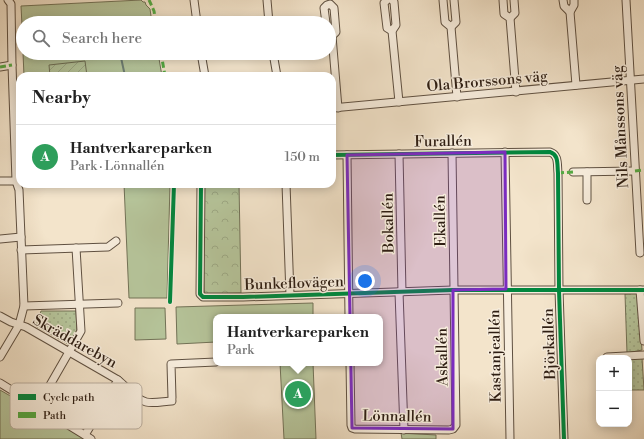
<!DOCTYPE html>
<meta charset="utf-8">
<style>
body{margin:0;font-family:"Libre Bodoni",serif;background:#f6f6f6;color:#222}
.controls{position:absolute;right:12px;bottom:12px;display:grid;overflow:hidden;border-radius:8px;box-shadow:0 2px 10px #0003}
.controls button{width:36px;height:36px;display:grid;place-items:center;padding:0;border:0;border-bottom:1px solid #e0e0e0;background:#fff;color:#222;font:20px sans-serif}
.you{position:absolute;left:365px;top:281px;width:14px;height:14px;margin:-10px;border:3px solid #fff;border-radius:50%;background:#1a73e8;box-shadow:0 0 0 6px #1a73e833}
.badge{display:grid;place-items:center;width:26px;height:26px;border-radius:50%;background:#8f2418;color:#fff;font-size:13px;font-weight:700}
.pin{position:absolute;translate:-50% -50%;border:2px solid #fff;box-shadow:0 1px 4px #0006}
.popup{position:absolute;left:213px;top:314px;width:170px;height:52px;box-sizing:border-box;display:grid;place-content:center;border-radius:8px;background:#fff;filter:drop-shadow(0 1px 3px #0005);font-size:13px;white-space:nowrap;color:#767676}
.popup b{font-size:15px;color:#222}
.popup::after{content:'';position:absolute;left:50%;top:100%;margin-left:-8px;border:8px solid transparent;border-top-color:#fff}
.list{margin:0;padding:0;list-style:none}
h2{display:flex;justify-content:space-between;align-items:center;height:52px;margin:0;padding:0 16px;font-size:17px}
h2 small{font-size:13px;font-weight:400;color:#767676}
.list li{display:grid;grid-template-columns:26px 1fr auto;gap:12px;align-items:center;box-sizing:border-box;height:64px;padding:0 16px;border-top:1px solid #e0e0e0}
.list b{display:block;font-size:15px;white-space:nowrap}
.list p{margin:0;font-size:13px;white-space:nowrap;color:#767676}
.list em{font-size:13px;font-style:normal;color:#767676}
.icon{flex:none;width:22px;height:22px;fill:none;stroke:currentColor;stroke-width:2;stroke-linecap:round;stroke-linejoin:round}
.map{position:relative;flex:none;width:644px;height:439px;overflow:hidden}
.search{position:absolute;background:#fff;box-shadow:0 2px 10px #0003;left:16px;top:16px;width:320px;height:44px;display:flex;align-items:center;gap:10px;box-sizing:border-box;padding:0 14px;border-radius:22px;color:#767676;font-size:15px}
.panel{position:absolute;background:#fff;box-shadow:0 2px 10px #0003;left:16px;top:72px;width:320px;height:116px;border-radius:12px}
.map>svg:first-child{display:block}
</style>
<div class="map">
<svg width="644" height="439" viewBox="0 0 644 439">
<defs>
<pattern id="grass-dots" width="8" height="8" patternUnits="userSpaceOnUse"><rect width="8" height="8" fill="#b6c59b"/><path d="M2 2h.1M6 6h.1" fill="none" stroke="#9da985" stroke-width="1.8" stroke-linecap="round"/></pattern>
<pattern id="forest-crowns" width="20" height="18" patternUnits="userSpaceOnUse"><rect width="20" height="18" fill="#b6c59b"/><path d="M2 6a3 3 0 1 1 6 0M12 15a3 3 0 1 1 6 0" fill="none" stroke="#9da985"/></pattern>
<pattern id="garden-furrows" width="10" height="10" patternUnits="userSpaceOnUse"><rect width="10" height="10" fill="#b6c59b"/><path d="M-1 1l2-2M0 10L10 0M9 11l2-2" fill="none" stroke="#9da985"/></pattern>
</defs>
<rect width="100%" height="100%" fill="#f3e4cb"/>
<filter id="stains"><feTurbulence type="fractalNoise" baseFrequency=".005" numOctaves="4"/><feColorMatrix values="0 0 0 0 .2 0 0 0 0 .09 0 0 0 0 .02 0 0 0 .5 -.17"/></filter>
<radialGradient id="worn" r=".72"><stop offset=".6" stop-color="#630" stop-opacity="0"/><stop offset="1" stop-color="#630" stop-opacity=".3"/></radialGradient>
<g fill="url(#grass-dots)" stroke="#727257">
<polygon points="638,293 642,350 627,353 625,294"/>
<polygon points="41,311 76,311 77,331 68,344 36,326"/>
<polygon points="642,358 644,390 629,390 629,359"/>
</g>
<polygon fill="url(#forest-crowns)" stroke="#727257" points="204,184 239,184 241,293 205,294 204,290 203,190"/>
<g fill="#b6c59b" stroke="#727257">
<polygon points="141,0 143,2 145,2 146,5 150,9 152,23 23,23 23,45 21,6"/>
<polygon points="23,53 158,53 162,76 24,76"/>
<polygon points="124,184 170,184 167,298 129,298"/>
<polygon points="313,303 313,317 216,317 216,342 177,344 176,307"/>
<polygon points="135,308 165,308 166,339 135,340"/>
<polygon points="280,363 313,363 316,439 284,439"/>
<polygon points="0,390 85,439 0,439"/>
<path d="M131,416C137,417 139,421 140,427H127V423Z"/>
<polygon points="401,433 436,435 436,439 402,439"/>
</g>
<polygon fill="url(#garden-furrows)" stroke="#727257" points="85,61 87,76 50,76 49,65"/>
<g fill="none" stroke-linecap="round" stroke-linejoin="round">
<polyline stroke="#6f7f74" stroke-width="2" points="120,53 125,76"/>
<defs>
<g id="street">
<polyline points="194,0 197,23"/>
<polyline points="267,0 269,23"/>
<polyline points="387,0 384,3 387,28 392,31"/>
<polyline points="392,0 394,2 396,25 392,31 399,102"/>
<polyline points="443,0 445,22 451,27 457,97"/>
<polyline points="503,0 504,14 510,18 516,92"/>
<polyline points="563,0 564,6 570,12"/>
<polyline points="574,0 574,5 570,12 576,85"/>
<polyline points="626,0 640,253"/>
<polyline points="510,18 515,13 514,0"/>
<polyline points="326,23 324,8 327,5 330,4 334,8 336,32 332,36 338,108"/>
<polyline points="451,27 456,22 454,0"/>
<polyline points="201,53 205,76"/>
<polyline points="273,53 277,76"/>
<polyline points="0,67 12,65"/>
<polyline points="332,108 644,79"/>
<polyline points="505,152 510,439"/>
<polyline points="399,154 402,292"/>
<path d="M332,155L550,152C559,155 557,164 558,173L559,290L564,439"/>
<polyline points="347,155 349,317"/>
<polyline points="573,172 635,171"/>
<polyline points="587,172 587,200"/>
<polyline points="0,181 16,181"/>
<polyline points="201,184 200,294 203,297 243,297 453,290 644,290"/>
<polyline points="286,184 290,295"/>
<polyline points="0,239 21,237"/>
<polyline points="21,250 108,247 116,241"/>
<polyline points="640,290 644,341"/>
<polyline points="399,292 404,430"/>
<polyline points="24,306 118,303"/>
<path d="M0,316L11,322L26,327L118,380C127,387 135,399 146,402C154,404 165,401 172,401"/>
<polyline points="0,357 19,325 24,306 19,190 16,181 12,65 11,4 8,0"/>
<polyline points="607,357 644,355"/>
<polyline points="350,363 351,425 352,428 355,429 449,430 453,429 456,425 452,153"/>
<polyline points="0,383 91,439"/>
<polyline points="46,392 81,331 76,248"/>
<polyline points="172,398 171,364 216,362"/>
<polyline points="85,435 118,380"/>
</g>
</defs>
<use href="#street" stroke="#5f5041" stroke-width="9"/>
<use href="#street" stroke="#f7eddd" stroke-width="7"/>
<g stroke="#54aa42" stroke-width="3" stroke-dasharray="6 3" stroke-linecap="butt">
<polyline points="149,0 154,11 156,23"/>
<polyline points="161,53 165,76"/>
<polyline points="0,67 12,65"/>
<polyline points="635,171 644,170"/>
<polyline points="558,173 573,172"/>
</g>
<defs>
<g id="cycleway">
<path d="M332,155L550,152C559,155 557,164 558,173L559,290L564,439"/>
<polyline points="201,184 200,294 203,297 243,297 453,290 644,290"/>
<polyline points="170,302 174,184"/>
</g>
</defs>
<use href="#cycleway" stroke="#f7eddd" stroke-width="6"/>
<use href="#cycleway" stroke="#00873e" stroke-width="4"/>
</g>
<path fill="#7b2cbf" fill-opacity="0.2" stroke="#7b2cbf" stroke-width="3" stroke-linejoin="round" d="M505,152L506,289L453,290V429L352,428L347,155Z"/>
<g text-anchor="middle" stroke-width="3" stroke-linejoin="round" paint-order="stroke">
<g font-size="15" fill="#2e1e13" stroke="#f7eddd">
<text transform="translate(487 81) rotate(-5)" y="5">Ola Brorssons väg</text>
<text transform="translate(620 127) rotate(-93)" y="5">Nils Månssons väg</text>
<text transform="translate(443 141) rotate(-1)" y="5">Furallén</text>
<text transform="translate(440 221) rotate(-91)" y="5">Ekallén</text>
<text transform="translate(388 223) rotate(-91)" y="5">Bokallén</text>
<text transform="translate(294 283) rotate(-2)" y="5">Bunkeflovägen</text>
<text transform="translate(75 341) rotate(29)" y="5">Skräddarebyn</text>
<text transform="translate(549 344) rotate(-92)" y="5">Björkallén</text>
<text transform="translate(495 356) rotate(-91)" y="5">Kastanjeallén</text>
<text transform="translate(442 357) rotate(-91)" y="5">Askallén</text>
<text transform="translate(397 416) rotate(1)" y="5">Lönnallén</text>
</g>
</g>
<rect x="10" y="383" width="132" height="46" rx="6" fill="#f7eddd" stroke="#bbafa0" stroke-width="1"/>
<rect x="18" y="394" width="18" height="6" fill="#00873e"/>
<rect x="18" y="412" width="18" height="6" fill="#54aa42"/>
<g font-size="11" fill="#2e1e13">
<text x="43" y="401">Cycle path</text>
<text x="43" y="419">Path</text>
</g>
<rect width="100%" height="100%" filter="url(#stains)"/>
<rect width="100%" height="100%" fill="url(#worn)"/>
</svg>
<div class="controls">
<button>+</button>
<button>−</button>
</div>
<div class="you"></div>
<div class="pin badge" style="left:298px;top:394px;background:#2e9e5b">A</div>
<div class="popup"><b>Hantverkareparken</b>Park</div>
<div class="search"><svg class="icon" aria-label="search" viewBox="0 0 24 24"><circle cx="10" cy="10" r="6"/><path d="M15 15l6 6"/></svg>Search here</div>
<section class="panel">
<h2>Nearby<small></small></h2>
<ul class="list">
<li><span class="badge" style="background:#2e9e5b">A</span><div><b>Hantverkareparken</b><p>Park · Lönnallén</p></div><em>150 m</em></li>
</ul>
</section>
</div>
